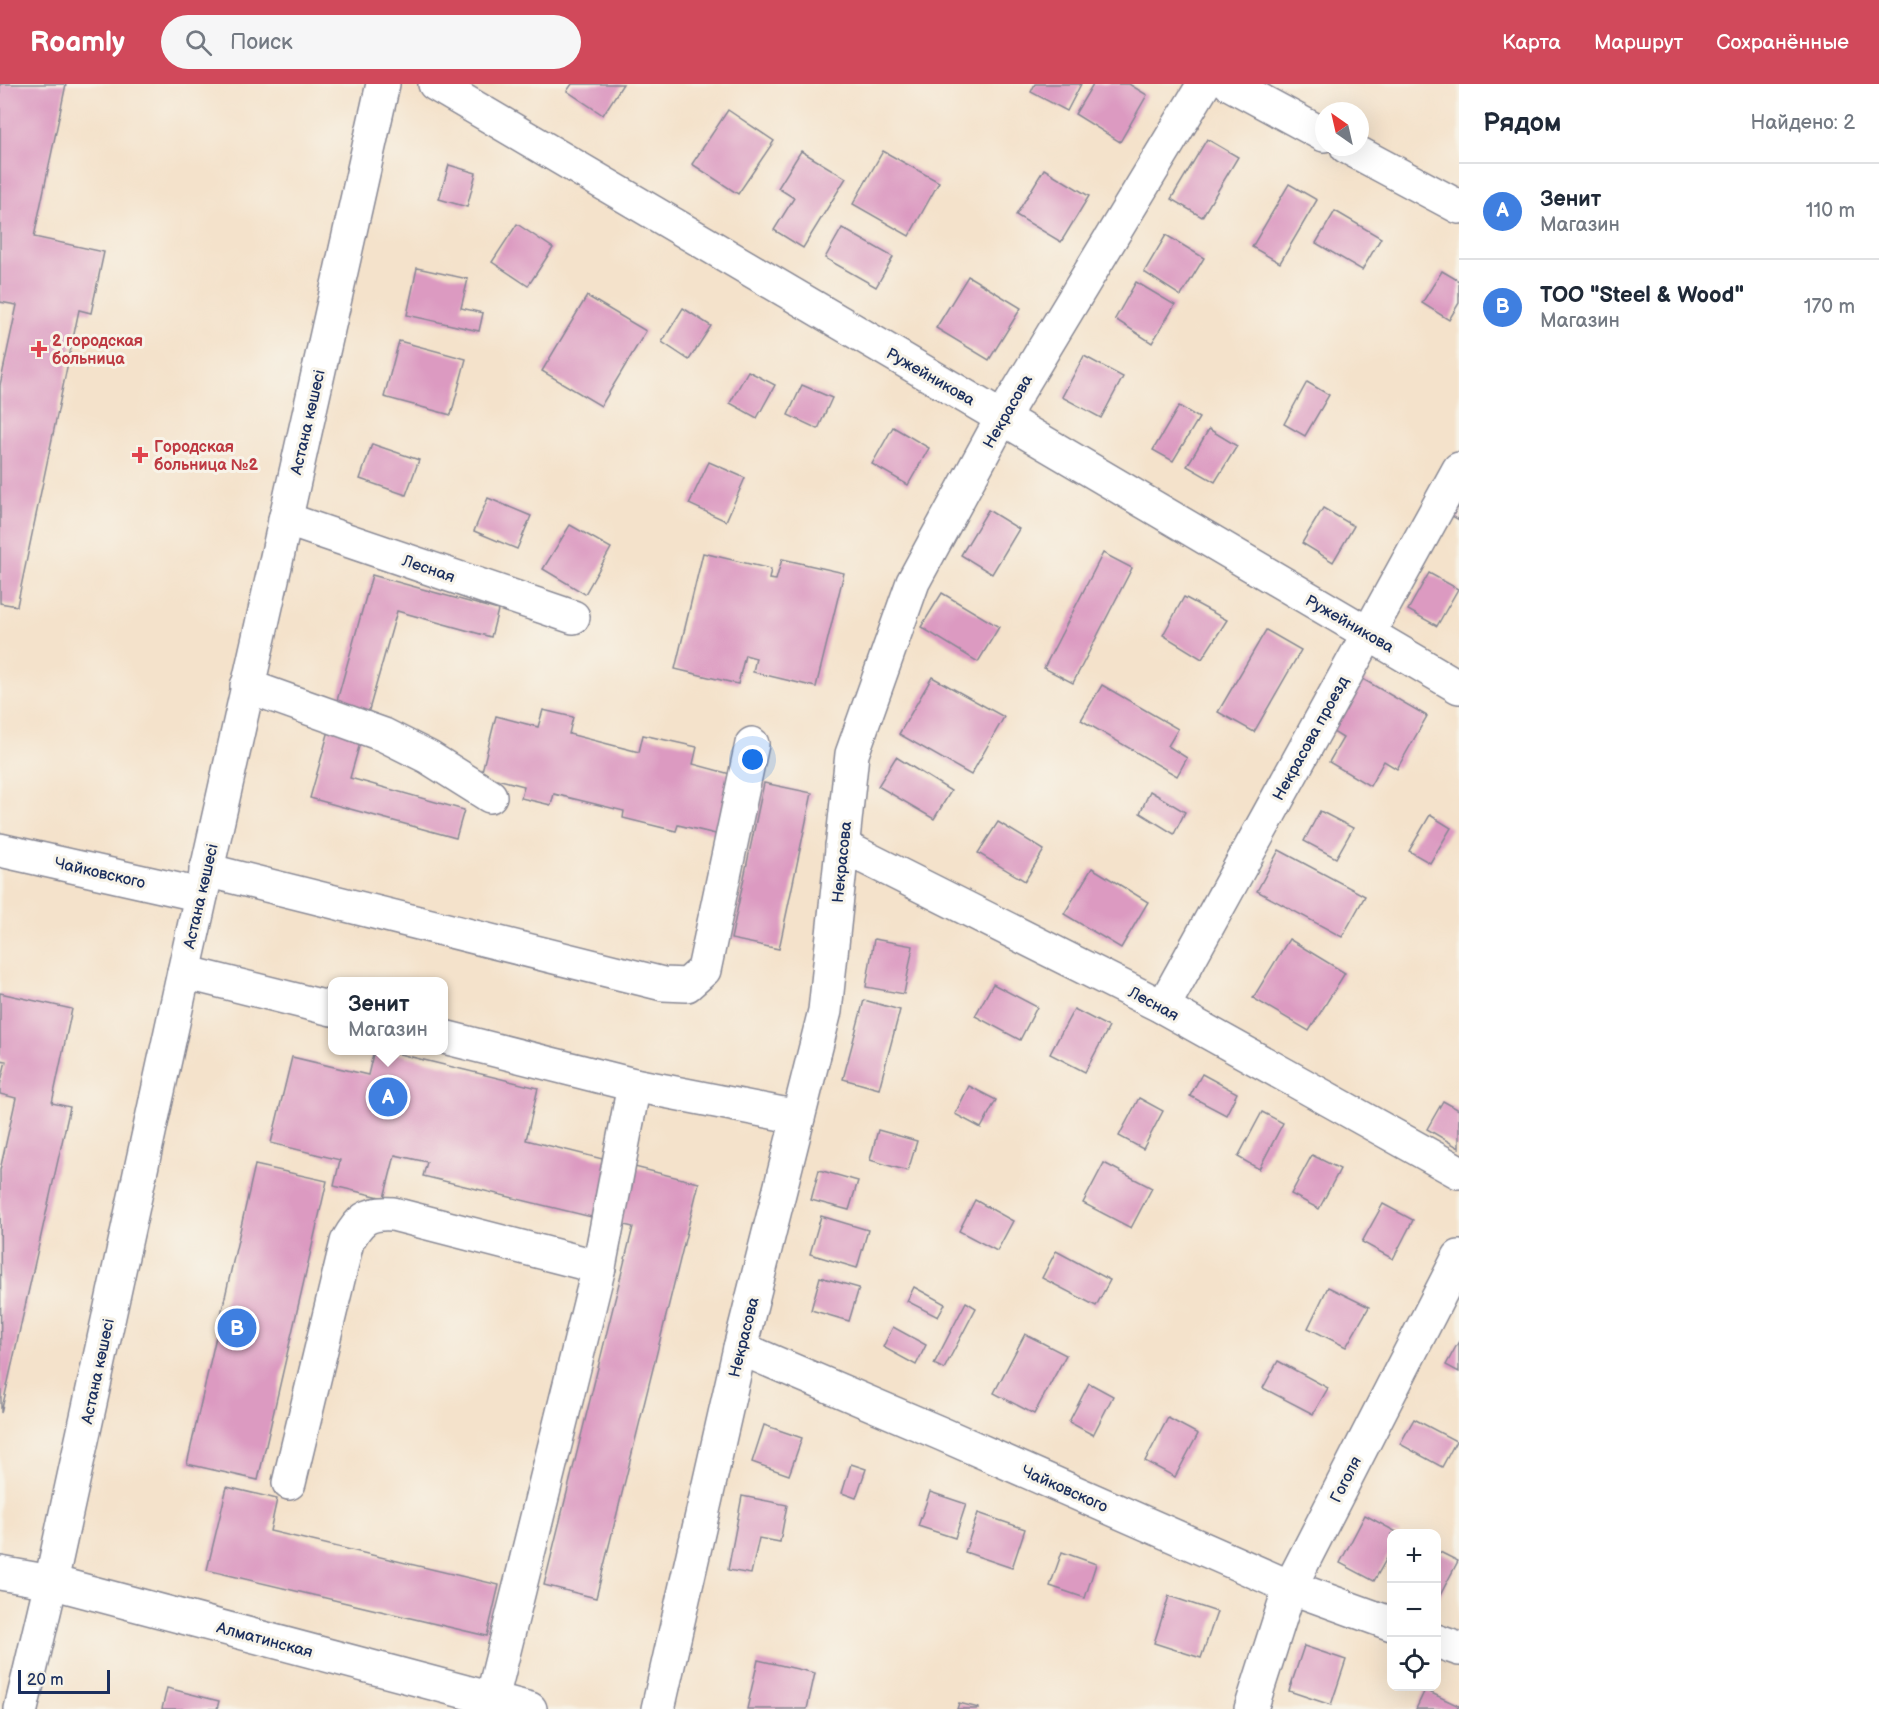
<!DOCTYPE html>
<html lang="ru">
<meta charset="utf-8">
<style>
body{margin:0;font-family:"Balsamiq Sans",sans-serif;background:#f6f6f7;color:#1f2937}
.controls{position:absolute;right:18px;bottom:18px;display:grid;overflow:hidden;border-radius:12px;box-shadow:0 6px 24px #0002}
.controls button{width:54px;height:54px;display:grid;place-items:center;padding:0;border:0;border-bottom:2px solid #e0e1e3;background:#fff;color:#1f2937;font:30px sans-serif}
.compass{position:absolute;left:1315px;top:18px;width:54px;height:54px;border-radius:50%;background:#fff;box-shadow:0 6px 24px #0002;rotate:326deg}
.scale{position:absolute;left:18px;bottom:15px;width:92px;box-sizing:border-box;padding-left:6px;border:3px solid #1b2f5e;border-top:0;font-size:16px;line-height:21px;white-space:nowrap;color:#1b2f5e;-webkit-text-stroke:4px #f7f3e8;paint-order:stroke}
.you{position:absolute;left:753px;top:676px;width:21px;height:21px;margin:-15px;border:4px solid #fff;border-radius:50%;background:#1a73e8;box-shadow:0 0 0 9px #1a73e833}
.badge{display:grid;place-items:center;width:39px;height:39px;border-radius:50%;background:#d1495b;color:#fff;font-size:20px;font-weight:700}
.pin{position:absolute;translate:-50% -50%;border:3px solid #fff;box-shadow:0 2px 6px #0006}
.popup{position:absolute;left:328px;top:893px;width:120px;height:78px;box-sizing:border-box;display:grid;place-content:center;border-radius:12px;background:#fff;filter:drop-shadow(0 2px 4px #0005);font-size:20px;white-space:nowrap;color:#747a83}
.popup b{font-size:22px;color:#1f2937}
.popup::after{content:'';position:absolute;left:50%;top:100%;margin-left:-12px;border:12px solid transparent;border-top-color:#fff}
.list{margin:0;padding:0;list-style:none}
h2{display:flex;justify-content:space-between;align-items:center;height:78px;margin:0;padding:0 24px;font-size:26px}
h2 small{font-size:20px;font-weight:400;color:#747a83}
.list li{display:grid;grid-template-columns:39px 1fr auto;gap:18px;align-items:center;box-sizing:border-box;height:96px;padding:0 24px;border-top:2px solid #e0e1e3}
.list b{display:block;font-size:22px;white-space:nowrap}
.list p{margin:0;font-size:20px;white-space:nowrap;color:#747a83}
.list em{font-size:20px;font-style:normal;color:#747a83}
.icon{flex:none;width:33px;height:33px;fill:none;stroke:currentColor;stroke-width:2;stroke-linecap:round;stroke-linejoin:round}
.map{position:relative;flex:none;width:1459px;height:1625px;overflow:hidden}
header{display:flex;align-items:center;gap:36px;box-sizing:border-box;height:84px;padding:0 30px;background:#d1495b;color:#fff}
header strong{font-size:28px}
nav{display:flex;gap:33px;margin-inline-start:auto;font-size:21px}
.search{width:420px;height:54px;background:#f6f6f7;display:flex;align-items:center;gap:15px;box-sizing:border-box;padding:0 21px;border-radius:33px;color:#747a83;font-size:22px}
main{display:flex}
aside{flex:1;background:#fff}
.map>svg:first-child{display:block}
</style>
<header>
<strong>Roamly</strong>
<div class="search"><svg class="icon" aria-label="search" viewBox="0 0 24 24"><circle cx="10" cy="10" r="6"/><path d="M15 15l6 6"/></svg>Поиск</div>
<nav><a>Карта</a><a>Маршрут</a><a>Сохранённые</a></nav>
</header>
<main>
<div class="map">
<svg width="1459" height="1625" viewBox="0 0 1459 1625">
<rect width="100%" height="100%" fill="#f7f3e8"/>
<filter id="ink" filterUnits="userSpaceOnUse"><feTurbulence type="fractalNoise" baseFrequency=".0167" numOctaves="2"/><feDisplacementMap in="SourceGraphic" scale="12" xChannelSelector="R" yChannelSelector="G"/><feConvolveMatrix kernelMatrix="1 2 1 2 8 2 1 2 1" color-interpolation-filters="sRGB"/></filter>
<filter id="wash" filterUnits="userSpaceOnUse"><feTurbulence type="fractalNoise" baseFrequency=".008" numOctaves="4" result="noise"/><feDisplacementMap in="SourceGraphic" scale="24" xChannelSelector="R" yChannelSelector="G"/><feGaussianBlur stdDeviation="1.35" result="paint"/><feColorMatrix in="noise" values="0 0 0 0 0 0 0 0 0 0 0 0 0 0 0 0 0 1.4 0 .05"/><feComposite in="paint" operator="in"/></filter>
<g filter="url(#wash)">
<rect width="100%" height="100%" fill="#f4e2cb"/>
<g id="blocks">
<g fill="#dc9ac1">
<polygon points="0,0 66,0 34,153 104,168 91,229 79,226 17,522 0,519 0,301 17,221 0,218"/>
<polygon points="572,0 623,0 603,31 567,7"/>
<polygon points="1035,0 1081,0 1067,27 1031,8"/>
<polygon points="1093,0 1129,0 1147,11 1120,58 1075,30"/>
<polygon points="728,26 774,57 738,110 692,80"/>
<polygon points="1207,55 1238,73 1202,133 1171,115"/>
<polygon points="801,67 846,94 803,164 774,146 794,114 778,104"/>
<polygon points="883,67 939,98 909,152 853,120"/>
<polygon points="449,81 476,89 467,123 439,115"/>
<polygon points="1044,85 1089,112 1061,158 1016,131"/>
<polygon points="1289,100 1317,116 1280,179 1252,163"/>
<polygon points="1335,127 1381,154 1362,186 1316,159"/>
<polygon points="517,140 553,164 528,202 492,178"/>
<polygon points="842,144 893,173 876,203 825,174"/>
<polygon points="1166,151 1204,174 1181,212 1144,188"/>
<polygon points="417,184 468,195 461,224 483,229 479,247 407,231"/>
<polygon points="1442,187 1459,197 1459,219 1449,236 1422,219"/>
<polygon points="968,192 1021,224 989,276 936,244"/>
<polygon points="1136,198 1175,221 1152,259 1115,235"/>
<polygon points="587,212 646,247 601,322 542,287"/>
<polygon points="683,224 711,242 689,276 662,258"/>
<polygon points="399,257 466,275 451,331 384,313"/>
<polygon points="1084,272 1123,293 1101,334 1062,313"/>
<polygon points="748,287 775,301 757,334 730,319"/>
<polygon points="1307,298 1329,311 1305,352 1284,340"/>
<polygon points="802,301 832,314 818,345 788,331"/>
<polygon points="1179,322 1199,334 1173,377 1153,366"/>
<polygon points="893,343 929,364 908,401 872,380"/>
<polygon points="1209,345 1237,362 1215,398 1187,382"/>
<polygon points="372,360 419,376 406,411 360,395"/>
<polygon points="709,378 745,394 726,437 689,420"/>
<polygon points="488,414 531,432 517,465 474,447"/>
<polygon points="1459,418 1459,436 1452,432"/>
<polygon points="1323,424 1354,442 1333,478 1302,459"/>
<polygon points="988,426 1019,445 992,490 961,471"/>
<polygon points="570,441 611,464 585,510 543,485"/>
<polygon points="703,469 771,485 769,495 776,496 782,475 844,489 816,603 753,588 756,574 745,571 738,600 675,585"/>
<polygon points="1103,469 1132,484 1073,599 1044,584"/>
<polygon points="1429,489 1458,505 1437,542 1408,526"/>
<polygon points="372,491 498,526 491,553 397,527 367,633 335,624"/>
<polygon points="942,509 999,543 978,578 921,543"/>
<polygon points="1184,513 1227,536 1202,575 1163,551"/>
<polygon points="1266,546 1301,566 1254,648 1218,628"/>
<polygon points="932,593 1004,633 971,691 899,650"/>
<polygon points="1361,594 1427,632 1397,685 1384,677 1370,702 1329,678 1343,654 1330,646"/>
<polygon points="1102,601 1178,645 1168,662 1187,674 1177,692 1081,636"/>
<polygon points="543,626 573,633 569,650 639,668 643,651 697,663 693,680 734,691 720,751 678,741 676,747 623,734 624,727 554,710 551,721 521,714 524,702 481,691 496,632 538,643"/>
<polygon points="330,643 362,652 350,694 464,726 456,754 310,714"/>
<polygon points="896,673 951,707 934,735 878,702"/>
<polygon points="764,699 812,709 779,865 731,855"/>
<polygon points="1150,707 1185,728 1174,750 1140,729"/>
<polygon points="1320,727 1353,744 1336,774 1304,757"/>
<polygon points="1430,731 1451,744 1430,779 1409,767"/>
<polygon points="998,738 1044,766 1025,797 978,769"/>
<polygon points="1279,766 1365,812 1342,853 1257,807"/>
<polygon points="1092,784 1148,818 1121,864 1064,830"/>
<polygon points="874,855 913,862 904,910 866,903"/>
<polygon points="1289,855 1345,889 1309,947 1253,914"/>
<polygon points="993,900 1037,923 1020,956 975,932"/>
<polygon points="0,909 72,925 52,1019 70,1023 1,1329 0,1086 16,1014 0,1010 0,1001 6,977 0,976"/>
<polygon points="864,916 900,926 879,1005 843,995"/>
<polygon points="1074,925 1109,943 1085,988 1050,970"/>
<polygon points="374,966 383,966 538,1004 526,1056 699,1099 596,1514 544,1501 633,1143 423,1092 427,1078 395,1071 384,1114 334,1102 340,1076 271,1059 292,973 368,991"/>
<polygon points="1202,990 1237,1009 1226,1031 1190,1012"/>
<polygon points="969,1002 996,1016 981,1044 955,1030"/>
<polygon points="1139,1014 1163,1027 1143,1065 1119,1052"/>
<polygon points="1443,1017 1459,1026 1459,1064 1427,1045"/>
<polygon points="1262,1028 1283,1039 1259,1085 1238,1073"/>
<polygon points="878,1046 917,1057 908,1087 870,1076"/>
<polygon points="1312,1071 1340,1085 1319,1125 1291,1110"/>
<polygon points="1104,1079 1152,1104 1131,1144 1083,1119"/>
<polygon points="255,1081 327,1097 258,1396 187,1380"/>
<polygon points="819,1086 858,1097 849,1126 811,1116"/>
<polygon points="975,1116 1013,1137 997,1167 959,1147"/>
<polygon points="1383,1120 1413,1136 1393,1175 1362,1158"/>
<polygon points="821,1132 868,1146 857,1184 810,1170"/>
<polygon points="1056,1167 1110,1196 1096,1222 1042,1194"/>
<polygon points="820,1193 859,1204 849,1237 811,1226"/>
<polygon points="914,1203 945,1220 938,1233 907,1217"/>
<polygon points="1328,1203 1369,1223 1346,1263 1308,1244"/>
<polygon points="966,1218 976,1224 944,1285 934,1280"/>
<polygon points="893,1243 926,1261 916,1281 883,1263"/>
<polygon points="1025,1250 1066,1271 1034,1330 994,1309"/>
<polygon points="1459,1257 1459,1288 1446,1281"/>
<polygon points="1278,1277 1328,1304 1313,1330 1263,1304"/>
<polygon points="1089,1299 1113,1312 1093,1351 1069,1338"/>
<polygon points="1168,1334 1198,1350 1175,1393 1145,1377"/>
<polygon points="1414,1335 1456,1357 1442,1383 1400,1360"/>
<polygon points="764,1341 802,1354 789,1391 752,1378"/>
<polygon points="851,1380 866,1385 856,1414 842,1409"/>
<polygon points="227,1403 277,1415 270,1447 499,1501 487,1552 207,1486"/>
<polygon points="930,1408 966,1420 955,1454 918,1442"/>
<polygon points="742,1412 787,1421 780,1458 759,1454 751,1490 728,1486"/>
<polygon points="978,1429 1025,1445 1012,1484 965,1468"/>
<polygon points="1365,1431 1400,1450 1392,1450 1392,1465 1374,1497 1340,1479"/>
<polygon points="1436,1466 1458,1477 1436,1519"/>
<polygon points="1062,1468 1096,1480 1085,1514 1050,1502"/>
<polygon points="1169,1512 1217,1528 1201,1574 1154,1559"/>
<polygon points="1304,1562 1346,1576 1331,1621 1289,1607"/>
<polygon points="758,1576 815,1589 807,1625 747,1625"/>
<polygon points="167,1604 219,1617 217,1625 162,1625"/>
<polygon points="1425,1606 1459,1622 1457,1625 1416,1625"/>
<polygon points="959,1619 979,1624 979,1625 957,1625"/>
</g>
</g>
</g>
<g filter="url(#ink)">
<use href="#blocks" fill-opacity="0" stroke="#888894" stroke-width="1.5"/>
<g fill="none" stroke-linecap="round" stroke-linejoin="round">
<defs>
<g id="minor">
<polyline points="435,0 1459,603"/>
<polyline points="1230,0 1324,51"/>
<polyline points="1347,63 1459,123"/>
<polyline points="285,435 573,533"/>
<polyline points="247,602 384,651 428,673 490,712"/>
<polyline points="842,762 1163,923 1459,1088"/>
<polyline points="0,766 201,811"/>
<polyline points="206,786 663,900 687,901 704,886 752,660"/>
<polyline points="184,888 332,925"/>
<polyline points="1163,923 1459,385"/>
<polyline points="444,953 634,1001 798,1033"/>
<polyline points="740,1264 942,1350 1290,1503 1392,1540"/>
<path d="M289,1399L347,1158C359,1136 367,1128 393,1130L599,1183"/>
<polyline points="0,1489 51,1498 530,1625"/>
<polyline points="1436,1557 1459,1565"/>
<polyline points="492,1615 599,1183 634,1001"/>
<polyline points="21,1625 51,1498 184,888 383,0"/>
<polyline points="658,1625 740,1264 825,927 852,670 913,498 1002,334 1204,0"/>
<polyline points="1251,1625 1290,1503 1459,1173"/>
</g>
</defs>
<use href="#minor" stroke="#888894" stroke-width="36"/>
<use href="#minor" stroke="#fff" stroke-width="33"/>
</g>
</g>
<g fill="#e0444e" stroke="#f7f3e8" stroke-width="2">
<path d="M36 256h6v6h6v6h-6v6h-6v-6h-6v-6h6z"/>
<path d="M137 362h6v6h6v6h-6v6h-6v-6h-6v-6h6z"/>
</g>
<g text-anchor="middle" stroke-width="6" stroke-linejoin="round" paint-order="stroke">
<g font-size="16" font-weight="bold" fill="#be3a42" stroke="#f7f3e8" text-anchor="start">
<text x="52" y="262">2 городская<tspan x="52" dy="18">больница</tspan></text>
<text x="154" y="368">Городская<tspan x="154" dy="18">больница №2</tspan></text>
</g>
<g font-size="16" fill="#1b2f5e" stroke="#f7f3e8">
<text transform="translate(931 292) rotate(30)" y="6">Ружейникова</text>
<text transform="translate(1007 327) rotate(-60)" y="6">Некрасова</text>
<text transform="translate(307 338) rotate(-77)" y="6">Астана көшесі</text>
<text transform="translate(429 484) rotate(19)" y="6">Лесная</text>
<text transform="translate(1350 539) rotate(30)" y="6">Ружейникова</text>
<text transform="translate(1310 654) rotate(-61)" y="6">Некрасова проезд</text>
<text transform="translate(841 778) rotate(-84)" y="6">Некрасова</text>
<text transform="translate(100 788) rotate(13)" y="6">Чайковского</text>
<text transform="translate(200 812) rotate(-77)" y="6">Астана көшесі</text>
<text transform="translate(1154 919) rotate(28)" y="6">Лесная</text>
<text transform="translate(743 1253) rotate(-76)" y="6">Некрасова</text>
<text transform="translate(97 1287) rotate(-78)" y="6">Астана көшесі</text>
<text transform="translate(1345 1395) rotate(-63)" y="6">Гоголя</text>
<text transform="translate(1065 1404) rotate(24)" y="6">Чайковского</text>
<text transform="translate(265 1555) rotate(15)" y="6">Алматинская</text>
</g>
</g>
</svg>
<div class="controls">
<button>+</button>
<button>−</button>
<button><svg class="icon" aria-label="locate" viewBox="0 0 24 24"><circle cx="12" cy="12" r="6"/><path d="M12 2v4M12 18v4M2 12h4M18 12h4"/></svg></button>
</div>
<svg class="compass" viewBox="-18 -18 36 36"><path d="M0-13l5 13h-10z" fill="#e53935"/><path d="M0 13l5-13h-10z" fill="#747a83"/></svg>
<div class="scale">20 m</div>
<div class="you"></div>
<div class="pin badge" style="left:388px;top:1013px;background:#3f7fe0">A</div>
<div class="popup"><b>Зенит</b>Магазин</div>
<div class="pin badge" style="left:237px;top:1244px;background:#3f7fe0">B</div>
</div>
<aside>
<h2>Рядом<small>Найдено: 2</small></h2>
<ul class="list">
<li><span class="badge" style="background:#3f7fe0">A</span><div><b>Зенит</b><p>Магазин</p></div><em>110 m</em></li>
<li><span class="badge" style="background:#3f7fe0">B</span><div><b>TOO &quot;Steel &amp; Wood&quot;</b><p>Магазин</p></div><em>170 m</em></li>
</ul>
</aside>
</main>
